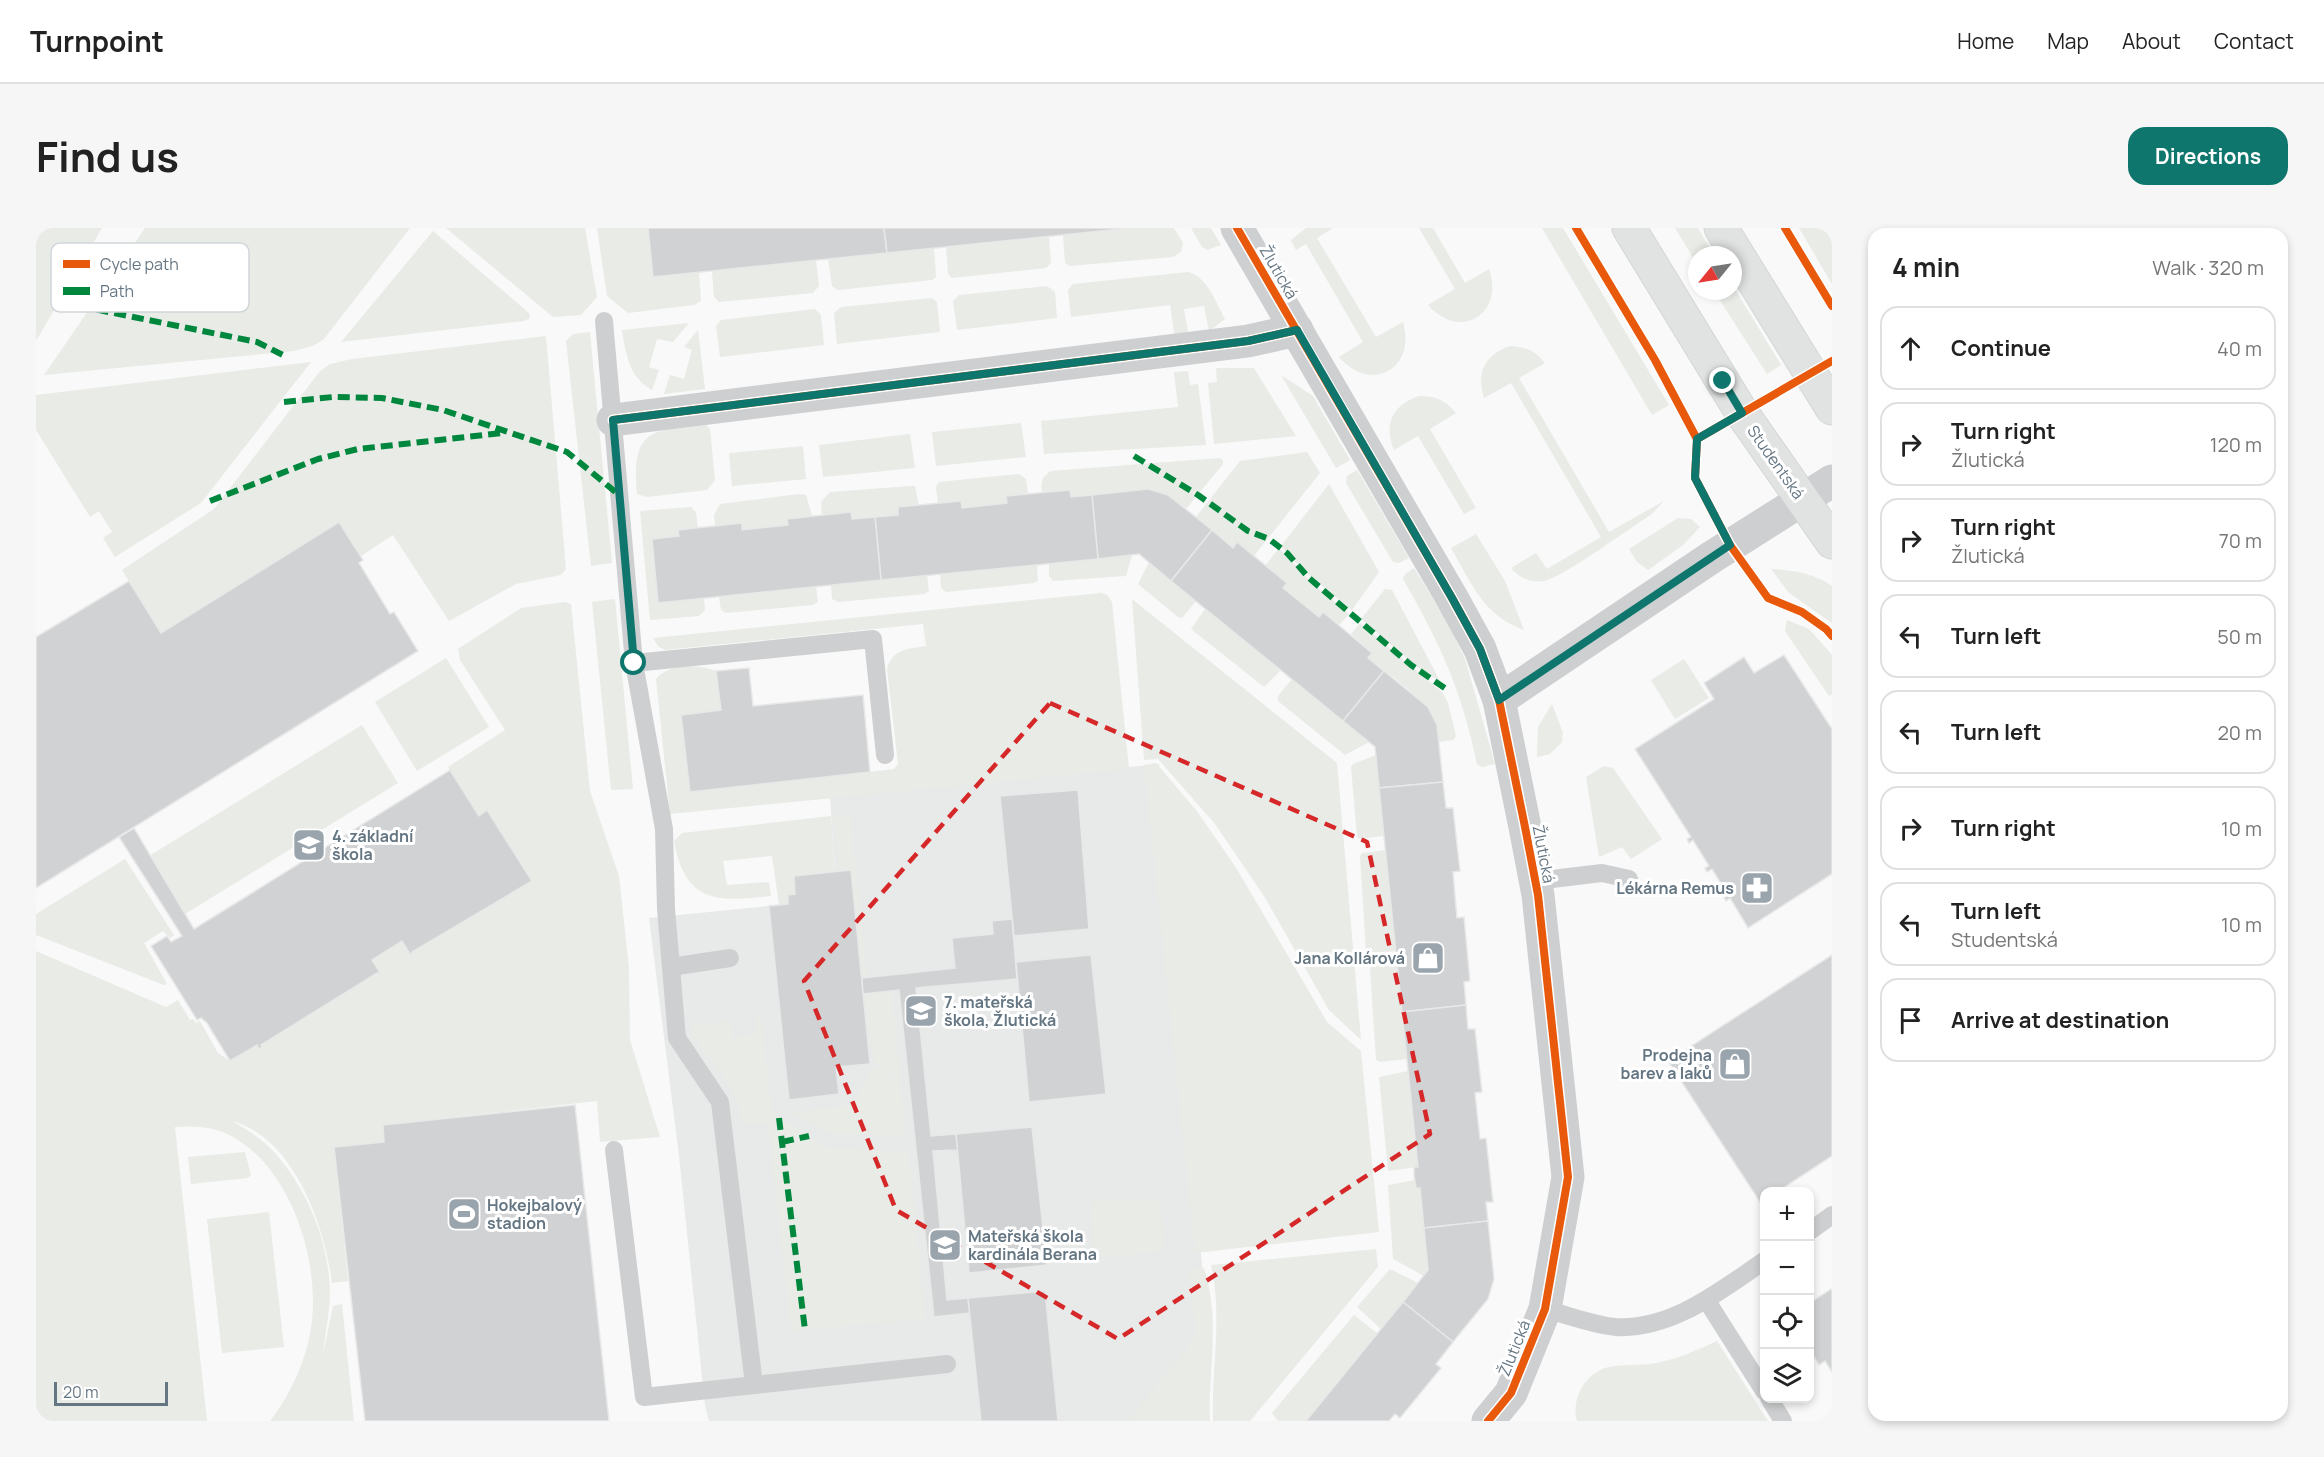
<!DOCTYPE html>
<meta charset="utf-8">
<style>
body{margin:0;font-family:Manrope,sans-serif;background:#f6f6f6;color:#222}
.controls{position:absolute;right:18px;bottom:18px;display:grid;overflow:hidden;border-radius:12px;box-shadow:0 3px 9px #0003}
.controls button{width:54px;height:54px;display:grid;place-items:center;padding:0;border:0;border-bottom:2px solid #e0e0e0;background:#fff;color:#222;font:30px sans-serif}
.compass{position:absolute;left:1652px;top:18px;width:54px;height:54px;border-radius:50%;background:#fff;box-shadow:0 3px 9px #0003;rotate:240deg}
.scale{position:absolute;left:18px;bottom:15px;width:114px;box-sizing:border-box;padding-left:6px;border:3px solid #657683;border-top:0;font-size:16px;line-height:21px;white-space:nowrap;color:#657683;-webkit-text-stroke:4px #fff;paint-order:stroke}
.stop{position:absolute;width:18px;height:18px;margin:-14px;border:4px solid #0f766e;border-radius:50%;background:#fff}
.stop.end{background:#0f766e;border-color:#fff;box-shadow:0 2px 6px #0008}
.list{margin:0;padding:0;list-style:none}
h2{display:flex;justify-content:space-between;align-items:center;height:78px;margin:0;padding:0 24px;font-size:26px}
h2 small{font-size:20px;font-weight:400;color:#767676}
.list li{display:grid;grid-template-columns:39px 1fr auto;gap:18px;align-items:center;box-sizing:border-box;height:84px;margin:0 12px 12px;padding:0 12px;border:2px solid #e0e0e0;border-radius:18px}
.list b{display:block;font-size:22px;white-space:nowrap}
.list p{margin:0;font-size:20px;white-space:nowrap;color:#767676}
.list em{font-size:20px;font-style:normal;color:#767676}
.icon{flex:none;width:33px;height:33px;fill:none;stroke:currentColor;stroke-width:2;stroke-linecap:round;stroke-linejoin:round}
.map{position:relative;flex:none;width:1796px;height:1193px;overflow:hidden;border-radius:18px}
header{display:flex;align-items:center;gap:36px;box-sizing:border-box;height:84px;padding:0 30px;background:#fff;border-bottom:2px solid #e0e0e0}
header strong{font-size:28px}
nav{display:flex;gap:33px;margin-inline-start:auto;font-size:21px}
.intro{display:flex;align-items:center;justify-content:space-between;box-sizing:border-box;height:144px;padding:0 36px}
h1{margin:0;font-size:42px}
.button{padding:15px 27px;border-radius:18px;background:#0f766e;color:#fff;font-size:21px;font-weight:700}
main{display:flex;gap:36px;padding:0 36px}
aside{flex:1;background:#fff;border-radius:18px;box-shadow:0 3px 9px #0003}
.map>svg:first-child{display:block}
</style>
<header>
<strong>Turnpoint</strong>
<nav><a>Home</a><a>Map</a><a>About</a><a>Contact</a></nav>
</header>
<div class="intro"><h1>Find us</h1><a class="button">Directions</a></div>
<main>
<div class="map">
<svg width="1796" height="1193" viewBox="0 0 1796 1193">
<rect width="100%" height="100%" fill="#f9f9f9"/>
<polygon fill="#e8e9e9" points="1123,536 1172,1107 1105,1193 673,1193 669,1178 643,928 613,690 752,676 752,667 759,666 758,648 799,643 794,569"/>
<g fill="#e8ebe6">
<polygon points="0,0 66,0 0,113"/>
<polygon points="109,0 374,0 288,111 277,118 258,123 8,147"/>
<polygon points="410,0 549,0 561,69 545,87 517,89"/>
<polygon points="561,0 612,0 617,48 663,44 665,73 658,77 592,85 571,68"/>
<polygon points="1084,0 1138,0 1147,15 1145,24 1137,29 1034,38 1029,35 1027,7"/>
<polygon points="1155,0 1175,0 1185,17 1171,22 1166,19"/>
<path d="M1270,0H1297L1281,10L1340,109L1367,94C1381,141 1334,166 1303,129L1327,114L1270,16L1260,22L1255,12Z"/>
<path d="M1383,0H1397L1429,55L1453,41C1469,87 1423,113 1392,77L1419,61Z"/>
<polygon points="1506,0 1527,0 1633,177 1616,187"/>
<polygon points="1639,0 1662,0 1678,27 1661,27 1661,36"/>
<polygon points="1763,0 1796,0 1796,56"/>
<polygon points="397,3 493,85 494,90 488,93 305,114"/>
<polygon points="1013,9 1015,35 1010,40 916,50 912,46 910,19"/>
<polygon points="898,20 900,49 896,52 802,62 796,58 792,31"/>
<polygon points="780,32 783,58 777,65 683,74 678,69 676,43"/>
<path d="M1152,44C1171,48 1180,75 1189,91L1173,103L1168,78L1148,81L1153,109L1139,112L1134,77L1035,89L1032,62L1037,56Z"/>
<polygon points="1011,58 1019,64 1021,90 921,102 917,73 923,67"/>
<polygon points="1697,58 1745,137 1731,146 1678,63 1697,63"/>
<polygon points="896,70 901,74 904,104 801,116 798,85 805,79"/>
<polygon points="779,81 785,87 788,117 684,129 680,98 685,92"/>
<path d="M653,95L637,114L621,111L613,139L623,142L616,162C593,149 590,127 586,102Z"/>
<polygon points="662,102 669,161 628,166 634,147 648,151 656,122 648,119"/>
<polygon points="554,104 576,335 555,338 530,113 537,106"/>
<polygon points="510,108 530,341 525,347 480,356 413,393 357,307 325,328 303,294 125,405 86,342 178,281 284,143 294,136 316,131"/>
<path d="M1474,118C1490,119 1498,122 1509,135L1483,150L1573,304L1628,273L1616,286C1595,299 1528,349 1508,353C1495,355 1483,350 1475,340L1500,325L1511,341L1565,309L1475,155L1448,170C1440,144 1449,127 1474,118Z"/>
<polygon points="275,134 165,275 79,329 67,310 76,304 63,283 54,289 0,202 0,167"/>
<polygon points="1180,140 1218,140 1260,208 1178,216 1172,155 1181,154"/>
<polygon points="1152,143 1154,157 1162,156 1170,217 1008,226 1005,193 1142,179 1138,144"/>
<polygon points="1245,147 1277,168 1314,232 1300,240"/>
<path d="M1383,168C1400,168 1409,172 1420,185L1394,201L1440,280L1428,286L1382,208L1358,222C1347,196 1357,177 1383,168Z"/>
<polygon points="985,195 990,229 900,238 896,204"/>
<path d="M669,196L674,201L679,252L671,262L611,269L601,266C596,202 612,203 669,196Z"/>
<polygon points="874,206 879,240 787,249 783,217"/>
<polygon points="767,218 770,251 696,258 693,225"/>
<polygon points="1271,224 1284,245 1218,328 1201,315 1197,320 1160,289 1204,233"/>
<path d="M1183,230L1187,232V236L1150,281L1132,267L1112,261L1035,269L1006,265C1005,254 1005,249 1015,243Z"/>
<polygon points="1321,242 1373,330 1363,335 1357,334 1310,255 1311,248"/>
<polygon points="983,246 990,251 992,266 971,268 971,275 926,280 925,273 902,276 900,259 903,254"/>
<polygon points="1293,256 1343,344 1316,382 1267,342 1245,318"/>
<polygon points="874,258 879,258 883,277 862,279 862,287 816,291 815,284 786,287 785,274 794,264"/>
<polygon points="763,266 770,267 776,288 751,291 752,297 706,302 706,295 679,298 678,287 684,276"/>
<polygon points="655,279 660,284 662,300 642,302 668,370 669,382 663,388 614,392 604,283"/>
<polygon points="1642,290 1655,291 1664,299 1647,317 1612,342 1601,334 1593,321"/>
<path d="M1440,306L1469,353L1488,402C1447,387 1436,356 1415,320Z"/>
<polygon points="1243,320 1273,352 1313,386 1303,397 1287,384 1283,389 1247,360 1251,355 1229,338"/>
<polygon points="1096,327 1090,348 1017,353 1013,348 1013,335"/>
<polygon points="1113,334 1160,373 1146,390 1142,389 1102,356"/>
<polygon points="1001,336 1002,353 998,355 910,364 905,360 904,346"/>
<path d="M1378,340L1413,397L1429,431L1459,536L1446,539L1441,536C1426,463 1404,415 1367,351L1369,346Z"/>
<path d="M1735,341C1757,342 1777,345 1796,358V395L1753,365Z"/>
<polygon points="891,347 893,363 889,366 802,374 796,371 795,357"/>
<polygon points="780,359 782,374 777,377 690,385 685,382 683,369"/>
<polygon points="1349,361 1356,362 1405,455 1379,437 1325,391"/>
<path d="M1065,365L1071,367L1076,374L1093,541L634,586L620,451C632,435 663,436 680,443L685,482L645,487L654,564L858,541L862,536L851,441C857,420 872,421 890,418L887,396L629,422L622,418L617,410Z"/>
<polygon points="579,371 597,561 575,562 556,374"/>
<polygon points="1096,371 1301,535 1325,812 1293,782 1228,668 1179,596 1122,531 1108,532"/>
<path d="M528,374L535,376L554,563L583,648L593,740L594,812L624,909L564,914L561,873L347,897L348,914L298,920L312,1053L296,1055C289,998 258,910 196,893C211,902 227,911 239,925C273,964 294,1017 294,1068C293,1088 289,1108 287,1127L297,1078L306,1076L318,1193H234C256,1165 272,1128 276,1093C283,1027 252,929 184,903C169,898 154,898 139,899L171,1193H0V723L130,779L142,772L154,792L157,791L160,795L164,793L182,825L194,833L341,745L345,746L336,732L366,713L375,727L376,724L495,654L451,582L443,588L412,539L469,502L424,432L422,421L485,380Z"/>
<polygon points="1169,381 1245,442 1228,459 1155,401"/>
<polygon points="1751,392 1773,401 1796,427 1796,466 1793,468 1749,403"/>
<path d="M1324,395L1407,465L1412,475L1420,508L1417,512L1403,514C1399,474 1361,453 1332,430L1336,425L1315,406Z"/>
<polygon points="410,430 453,499 381,543 339,474"/>
<polygon points="1648,431 1673,470 1639,491 1615,452"/>
<polygon points="1256,451 1333,514 1309,527 1242,473 1242,468"/>
<polygon points="1516,476 1527,505 1526,514 1514,526 1501,529 1502,499"/>
<polygon points="326,497 362,555 149,686 113,628"/>
<polygon points="1340,527 1348,608 1323,611 1321,609 1315,539 1317,536"/>
<polygon points="1120,535 1160,582 1199,638 1291,794 1325,823 1343,1004 1159,1025 1108,537"/>
<polygon points="1568,538 1577,540 1626,611 1595,631 1586,619 1563,629 1550,549"/>
<polygon points="814,587 831,749 826,750 815,642 803,643 797,589"/>
<path d="M795,588L799,643L758,648L759,666L752,667V676L743,677L736,628L687,633L691,657L733,654L735,668C682,674 649,676 638,613L646,605Z"/>
<polygon points="1349,622 1360,723 1333,725 1330,724 1324,628 1326,625"/>
<polygon points="89,631 138,707 134,710 127,703 108,715 131,756 128,757 0,707 0,686"/>
<polygon points="1361,735 1371,831 1344,834 1340,832 1334,741 1337,737"/>
<polygon points="856,763 864,852 838,834 827,766"/>
<path d="M725,789L736,885L791,919L873,925L889,1091L755,1103L732,895L705,896C703,859 677,835 656,807L655,798L693,793L696,810L721,806L719,790Z"/>
<polygon points="839,837 864,854 870,904 867,907 796,906 755,885 814,877"/>
<polygon points="1372,843 1382,939 1352,943 1343,849"/>
<polygon points="209,924 215,947 212,950 155,956 152,929"/>
<polygon points="1379,952 1384,960 1392,1042 1388,1048 1357,1031 1352,957"/>
<polygon points="1124,970 1128,1023 1059,1031 1054,974"/>
<polygon points="233,984 248,1119 186,1125 171,991"/>
<path d="M1340,1021L1342,1039L1214,1193H1177C1175,1140 1187,1090 1175,1037Z"/>
<path d="M1168,1040C1185,1095 1172,1139 1174,1193H1091L1160,1109L1153,1041Z"/>
<polygon points="1354,1041 1382,1055 1345,1101 1321,1079"/>
<polygon points="1318,1087 1341,1105 1270,1193 1242,1193 1236,1185"/>
<path d="M1681,1113L1732,1193H1541C1535,1170 1549,1145 1573,1139C1588,1136 1605,1138 1620,1135C1641,1131 1662,1122 1681,1113Z"/>
</g>
<g fill="#d0d2d3" stroke="#e8e8e8" stroke-width="1.5">
<polygon points="612,0 848,0 851,25 617,49"/>
<polygon points="848,0 1084,0 1084,1 851,25"/>
<polygon points="1112,261 1132,267 1176,302 1135,353 1103,326 1062,331 1056,267"/>
<polygon points="1034,262 1035,269 1056,267 1062,331 845,352 839,289 862,287 862,279 925,273 926,280 971,275 970,268"/>
<polygon points="815,284 816,291 839,289 845,352 622,375 616,311 643,308 642,302 706,295 706,302 752,297 751,291"/>
<polygon points="303,294 327,332 323,335 354,386 358,384 382,423 0,660 0,409 93,353 125,405"/>
<polygon points="1176,302 1197,320 1201,314 1251,355 1247,360 1283,389 1287,384 1336,425 1332,430 1348,443 1307,493 1135,353"/>
<polygon points="1748,427 1796,501 1796,646 1712,700 1694,670 1690,673 1688,669 1692,667 1676,641 1671,644 1669,640 1673,638 1657,612 1653,615 1651,611 1655,609 1599,521 1678,471 1668,455 1708,429 1718,445"/>
<polygon points="713,440 717,478 827,467 834,544 654,564 645,487 685,482 680,443"/>
<polygon points="1348,443 1392,479 1401,497 1407,554 1343,560 1339,519 1307,493"/>
<polygon points="414,542 443,588 451,582 496,653 376,724 375,728 366,713 336,732 345,746 341,745 225,817 226,819 223,821 221,817 194,833 171,795 165,790 161,792 115,718 131,708 135,714 146,708 83,609 98,600 158,701"/>
<polygon points="1407,554 1410,580 1417,580 1424,643 1417,644 1421,690 1428,689 1434,753 1428,754 1430,777 1366,784 1343,560"/>
<polygon points="1042,562 1053,701 978,708 964,568"/>
<polygon points="815,642 834,836 800,839 803,866 753,872 733,678 752,676 752,667 759,666 758,648"/>
<polygon points="976,691 981,751 880,760 895,908 920,906 922,922 897,923 911,1072 932,1070 934,1085 898,1089 863,762 827,766 826,750 919,740 916,710 957,706 956,693"/>
<polygon points="1055,727 1070,866 993,874 980,734"/>
<polygon points="1796,727 1796,928 1741,964 1728,964 1728,972 1724,974 1632,833"/>
<polygon points="1430,777 1432,801 1439,801 1446,864 1439,865 1444,911 1450,910 1457,974 1450,974 1452,993 1388,1000 1384,960 1380,960 1378,947 1378,939 1382,939 1366,784"/>
<polygon points="539,877 573,1193 329,1193 298,919 348,914 347,897"/>
<polygon points="996,899 1011,1037 933,1045 920,906"/>
<polygon points="1452,993 1458,1051 1452,1071 1417,1114 1367,1074 1392,1042 1388,1000"/>
<polygon points="1795,1061 1796,1063 1796,1144 1789,1133 1783,1137 1774,1122 1774,1075"/>
<polygon points="1009,1063 1022,1193 945,1193 932,1070"/>
<polygon points="1367,1074 1417,1114 1400,1136 1405,1140 1364,1190 1359,1186 1353,1193 1270,1193"/>
</g>
<g fill="none" stroke-linecap="round" stroke-linejoin="round">
<defs>
<g id="primary">
<polyline points="1593,0 1706,185 1796,314"/>
<polyline points="1685,0 1796,180"/>
</g>
</defs>
<use href="#primary" stroke="#d5d6d7" stroke-width="35"/>
<g stroke="#cecfd0" stroke-width="18">
<polyline points="568,93 598,435 837,411 849,527"/>
<polyline points="598,435 628,601 630,681 641,810 684,874 718,1157"/>
<polyline points="1499,653 1566,645 1593,651"/>
<polyline points="635,739 694,730"/>
<polyline points="578,922 608,1169 911,1136"/>
<polyline points="1774,1003 1796,987"/>
<polyline points="1671,1073 1728,1163"/>
<path d="M1509,1081C1531,1087 1557,1097 1580,1099C1636,1102 1685,1062 1728,1033"/>
<polyline points="1733,1170 1747,1193"/>
</g>
<g stroke="#cecfd0" stroke-width="33">
<polyline points="1201,0 1416,370 1444,421 1463,472 1489,599 1502,667 1532,949 1509,1081 1475,1165 1452,1193"/>
<polyline points="577,192 1212,113 1261,102"/>
<polyline points="1463,472 1676,329 1796,253"/>
</g>
<use href="#primary" stroke="#e1e2e2" stroke-width="33"/>
<g stroke="#00873e" stroke-width="6" stroke-dasharray="12 6" stroke-linecap="butt">
<polyline points="43,78 221,114 251,129"/>
<polyline points="248,174 297,169 346,170 407,182 531,224 582,266"/>
<polyline points="1098,228 1162,267 1212,303 1233,311 1251,325 1273,350 1375,437 1413,463"/>
<polyline points="174,273 282,231 322,221 466,205"/>
<polyline points="743,890 769,1102"/>
<polyline points="746,914 773,908"/>
</g>
<defs>
<g id="cycleway">
<polyline points="1201,0 1416,370 1444,421 1463,472 1489,599 1502,667 1532,949 1509,1081 1475,1165 1452,1193"/>
<polyline points="1540,0 1619,132 1661,211 1659,250 1694,317 1732,370 1766,384 1790,401 1796,408"/>
<polyline points="1749,0 1796,78"/>
<polyline points="577,192 1212,113 1261,102"/>
<polyline points="1661,211 1796,133"/>
</g>
</defs>
<use href="#cycleway" stroke="#fff" stroke-width="11"/>
<use href="#cycleway" stroke="#e8590c" stroke-width="8"/>
</g>
<g fill="none" stroke-linecap="round" stroke-linejoin="round">
<polyline stroke="#0f766e" stroke-width="8" points="598,435 577,192 1212,113 1261,102 1416,370 1444,421 1463,472 1694,317 1659,250 1661,211 1706,185 1687,153"/>
</g>
<path fill="none" stroke="#d62828" stroke-width="4.5" stroke-dasharray="12 8" stroke-linejoin="round" d="M1014,475L1331,614L1394,906L1082,1111L860,982L768,753Z"/>
<defs>
<symbol id="school-square" viewBox="-11 -11 22 22"><rect x="-9" y="-9" width="18" height="18" rx="4" fill="#99a4ac" stroke="#fff"/><path d="M0-5L7-2L0 1L-7-2ZM-4 1L0 2.5L4 1V4Q0 6-4 4Z" fill="#fff"/></symbol>
<symbol id="pharmacy-square" viewBox="-11 -11 22 22"><rect x="-9" y="-9" width="18" height="18" rx="4" fill="#99a4ac" stroke="#fff"/><path d="M-2-6h4v4h4v4h-4v4h-4v-4h-4v-4h4Z" fill="#fff"/></symbol>
<symbol id="shop-square" viewBox="-11 -11 22 22"><rect x="-9" y="-9" width="18" height="18" rx="4" fill="#99a4ac" stroke="#fff"/><path d="M-5-2.5h2.3a2.7 3.5 0 0 1 5.4 0H5L5.5 6h-11ZM-1.5-2.5h3a1.5 2.3 0 0 0-3 0Z" fill="#fff"/></symbol>
<symbol id="stadium-square" viewBox="-11 -11 22 22"><rect x="-9" y="-9" width="18" height="18" rx="4" fill="#99a4ac" stroke="#fff"/><path d="M0-5a6.5 5 0 1 0 0 10a6.5 5 0 1 0 0-10ZM-3.5-1.8h7v3.6h-7Z" fill="#fff"/></symbol>
</defs>
<g fill-rule="evenodd">
<use href="#school-square" x="254" y="598" width="38" height="38"/>
<use href="#pharmacy-square" x="1702" y="641" width="38" height="38"/>
<use href="#shop-square" x="1373" y="711" width="38" height="38"/>
<use href="#school-square" x="866" y="764" width="38" height="38"/>
<use href="#shop-square" x="1680" y="817" width="38" height="38"/>
<use href="#stadium-square" x="409" y="967" width="38" height="38"/>
<use href="#school-square" x="890" y="998" width="38" height="38"/>
</g>
<g text-anchor="middle" stroke-width="6" stroke-linejoin="round" paint-order="stroke">
<g font-size="16" fill="#657683" stroke="#fff">
<text transform="translate(1243 44) rotate(60)" y="6">Žlutická</text>
<text transform="translate(1740 234) rotate(55)" y="6">Studentská</text>
<text transform="translate(1508 626) rotate(79)" y="6">Žlutická</text>
<text transform="translate(1478 1120) rotate(-68)" y="6">Žlutická</text>
</g>
<g font-size="16" font-weight="bold" fill="#657683" stroke="#fff" text-anchor="start">
<text x="296" y="614">4. základní<tspan x="296" dy="18">škola</tspan></text>
<text x="1698" y="666" text-anchor="end">Lékárna Remus</text>
<text x="1369" y="736" text-anchor="end">Jana Kollárová</text>
<text x="908" y="780">7. mateřská<tspan x="908" dy="18">škola, Žlutická</tspan></text>
<text x="1676" y="833" text-anchor="end">Prodejna<tspan x="1676" dy="18">barev a laků</tspan></text>
<text x="451" y="983">Hokejbalový<tspan x="451" dy="18">stadion</tspan></text>
<text x="932" y="1014">Mateřská škola<tspan x="932" dy="18">kardinála Berana</tspan></text>
</g>
</g>
<rect x="15" y="15" width="198" height="69" rx="9" fill="#fff" stroke="#d1d6da" stroke-width="1.5"/>
<rect x="27" y="32" width="27" height="8" fill="#e8590c"/>
<rect x="27" y="59" width="27" height="8" fill="#00873e"/>
<g font-size="16" fill="#657683">
<text x="64" y="42">Cycle path</text>
<text x="64" y="69">Path</text>
</g>
</svg>
<div class="controls">
<button>+</button>
<button>−</button>
<button><svg class="icon" aria-label="locate" viewBox="0 0 24 24"><circle cx="12" cy="12" r="6"/><path d="M12 2v4M12 18v4M2 12h4M18 12h4"/></svg></button>
<button><svg class="icon" aria-label="layers" viewBox="0 0 24 24"><path d="M12 4l9 5-9 5-9-5zM3 14l9 5 9-5"/></svg></button>
</div>
<svg class="compass" viewBox="-18 -18 36 36"><path d="M0-13l5 13h-10z" fill="#e53935"/><path d="M0 13l5-13h-10z" fill="#767676"/></svg>
<div class="scale">20 m</div>
<div class="stop" style="left:598px;top:435px"></div>
<div class="stop end" style="left:1687px;top:153px"></div>
</div>
<aside>
<h2>4 min<small>Walk · 320 m</small></h2>
<ul class="list">
<li><svg class="icon" aria-label="ahead" viewBox="0 0 24 24"><path d="M12 20V5M6 11l6-6 6 6"/></svg><div><b>Continue</b></div><em>40 m</em></li>
<li><svg class="icon" aria-label="right" viewBox="0 0 24 24"><path d="M7 20v-9h11M14 6l5 5-5 5"/></svg><div><b>Turn right</b><p>Žlutická</p></div><em>120 m</em></li>
<li><svg class="icon" aria-label="right" viewBox="0 0 24 24"><path d="M7 20v-9h11M14 6l5 5-5 5"/></svg><div><b>Turn right</b><p>Žlutická</p></div><em>70 m</em></li>
<li><svg class="icon" aria-label="left" viewBox="0 0 24 24"><path d="M17 20v-9H6M10 6l-5 5 5 5"/></svg><div><b>Turn left</b></div><em>50 m</em></li>
<li><svg class="icon" aria-label="left" viewBox="0 0 24 24"><path d="M17 20v-9H6M10 6l-5 5 5 5"/></svg><div><b>Turn left</b></div><em>20 m</em></li>
<li><svg class="icon" aria-label="right" viewBox="0 0 24 24"><path d="M7 20v-9h11M14 6l5 5-5 5"/></svg><div><b>Turn right</b></div><em>10 m</em></li>
<li><svg class="icon" aria-label="left" viewBox="0 0 24 24"><path d="M17 20v-9H6M10 6l-5 5 5 5"/></svg><div><b>Turn left</b><p>Studentská</p></div><em>10 m</em></li>
<li><svg class="icon" aria-label="arrive" viewBox="0 0 24 24"><path d="M6 21V4h12l-3 4 3 4H6"/></svg><div><b>Arrive at destination</b></div></li>
</ul>
</aside>
</main>
